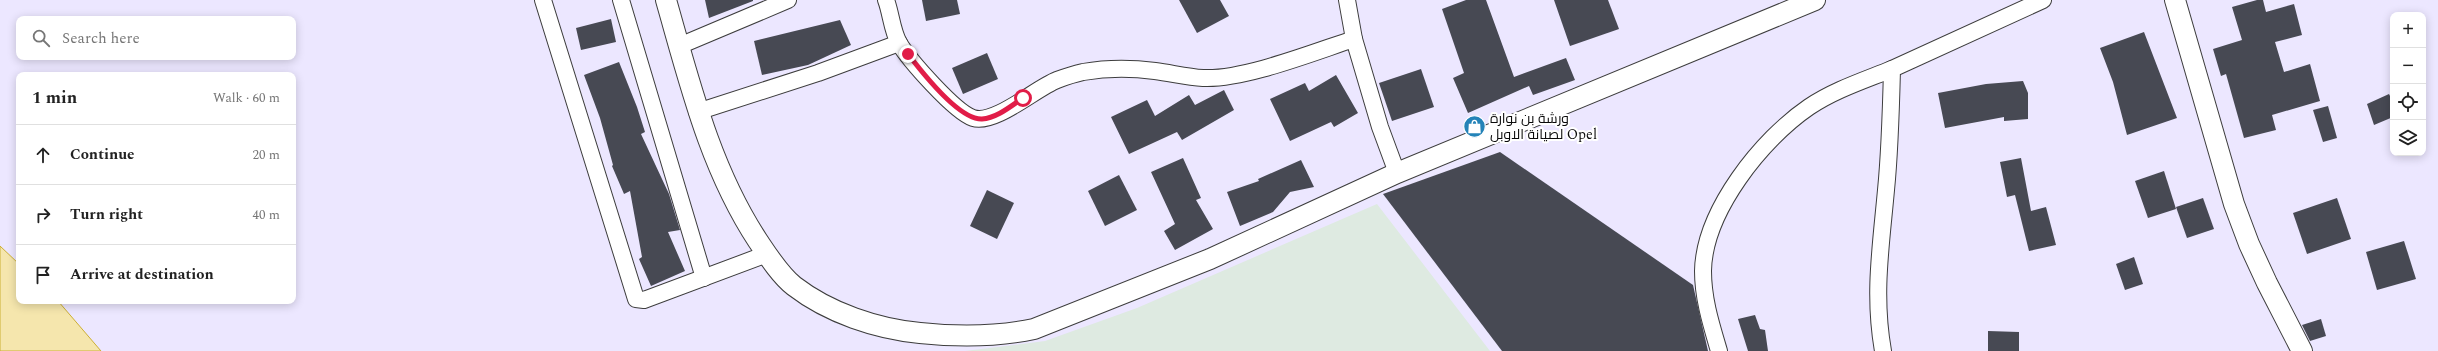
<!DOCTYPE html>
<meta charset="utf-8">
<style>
body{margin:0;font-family:Spectral,Cairo,serif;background:#f6f6f6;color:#222}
.controls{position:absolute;right:12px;top:12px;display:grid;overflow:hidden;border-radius:8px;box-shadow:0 2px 10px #0003}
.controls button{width:36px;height:36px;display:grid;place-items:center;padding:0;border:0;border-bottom:1px solid #e0e0e0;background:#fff;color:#222;font:20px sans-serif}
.stop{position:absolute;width:12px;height:12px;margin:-9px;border:3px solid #e11d48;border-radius:50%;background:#fff}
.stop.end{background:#e11d48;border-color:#fff;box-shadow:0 1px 4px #0008}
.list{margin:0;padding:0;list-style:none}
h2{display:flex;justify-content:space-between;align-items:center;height:52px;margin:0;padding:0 16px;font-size:17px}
h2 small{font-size:13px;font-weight:400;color:#767676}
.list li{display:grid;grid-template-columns:26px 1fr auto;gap:12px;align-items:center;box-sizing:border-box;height:60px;padding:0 16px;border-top:1px solid #e0e0e0}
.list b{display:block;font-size:15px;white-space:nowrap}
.list em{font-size:13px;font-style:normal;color:#767676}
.icon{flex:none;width:22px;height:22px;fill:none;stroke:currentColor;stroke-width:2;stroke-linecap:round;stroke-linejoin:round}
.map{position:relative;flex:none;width:2438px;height:351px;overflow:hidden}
.search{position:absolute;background:#fff;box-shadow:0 2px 10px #0003;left:16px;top:16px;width:280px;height:44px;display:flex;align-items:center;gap:10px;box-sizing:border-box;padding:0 14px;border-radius:8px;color:#767676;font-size:15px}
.panel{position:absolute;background:#fff;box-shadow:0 2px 10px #0003;left:16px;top:72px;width:280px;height:232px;border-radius:8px}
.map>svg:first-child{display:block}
</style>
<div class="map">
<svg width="2438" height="351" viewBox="0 0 2438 351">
<rect width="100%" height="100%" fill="#ece7ff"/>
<polygon fill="#deeae1" points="1377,204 1490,351 965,351 1045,341 1137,308"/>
<polygon fill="#f5e6ad" stroke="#ccaf34" points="0,246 19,264 19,301 58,301 101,351 0,351"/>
<g fill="#474953">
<polygon points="705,0 753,0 753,1 709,18"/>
<polygon points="922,0 957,0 960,14 926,21"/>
<polygon points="1179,0 1220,0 1229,16 1197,33"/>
<polygon points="1466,0 1486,0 1514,77 1566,58 1575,80 1533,95 1529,86 1468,113 1453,78 1464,73 1442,9"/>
<polygon points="1554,0 1608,0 1619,29 1570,46"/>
<polygon points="2257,0 2263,0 2266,12 2294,4 2302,35 2275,42 2284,72 2310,64 2320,101 2272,115 2276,130 2244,138 2226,74 2221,76 2213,49 2242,40 2232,7"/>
<polygon points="611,19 616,42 581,50 576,28"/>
<polygon points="840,20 851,45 808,65 762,75 754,41"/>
<polygon points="2144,32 2177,118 2127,135 2113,82 2100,48"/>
<polygon points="987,53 998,79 963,94 952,68"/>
<polygon points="619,62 637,107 645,132 641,134 669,194 680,230 668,232 685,271 651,286 639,259 642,257 630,191 624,194 612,166 613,165 600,118 584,75"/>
<polygon points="1421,69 1434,107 1392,121 1379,83"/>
<polygon points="1336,75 1358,113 1334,127 1331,122 1290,141 1270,99 1305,83 1309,91"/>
<polygon points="2023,81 2028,93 2028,119 2004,121 2004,117 1945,128 1938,93 1986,84"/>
<polygon points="1224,90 1234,110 1182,140 1177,132 1129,154 1111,117 1147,100 1155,116 1189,95 1195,105"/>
<polygon points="2389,94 2393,102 2393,117 2374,125 2367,104"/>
<polygon points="2328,106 2337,138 2323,142 2313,110"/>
<polygon points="1500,152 1693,285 1708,351 1502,351 1383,194"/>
<polygon points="1183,158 1201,198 1196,200 1213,229 1175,250 1164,231 1175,224 1151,172"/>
<polygon points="2021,158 2031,211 2046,207 2056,245 2029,251 2015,195 2007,197 2000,162"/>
<polygon points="1301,160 1314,187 1290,192 1273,212 1240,226 1227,192 1259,181 1258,179"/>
<polygon points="2164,171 2176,209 2148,218 2135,181"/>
<polygon points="1119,175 1137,210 1105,226 1088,191"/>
<polygon points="987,190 1014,203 997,239 970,226"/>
<polygon points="2203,198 2214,229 2187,238 2176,207"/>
<polygon points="2337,198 2351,239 2307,254 2293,213"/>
<polygon points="2404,241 2416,279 2377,290 2366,252"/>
<polygon points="2134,257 2143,284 2125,290 2116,264"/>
<polygon points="1755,315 1760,329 1765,330 1768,351 1748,351 1738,319"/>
<polygon points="2321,319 2326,336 2310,341 2302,325"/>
<polygon points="1988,331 2019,332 2019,351 1988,351"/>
</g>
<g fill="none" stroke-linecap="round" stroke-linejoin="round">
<defs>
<g id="minor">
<polyline points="543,0 636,299 644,300 767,254"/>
<polyline points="621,0 704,278"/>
<path d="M886,0C891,13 892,31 899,43C909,60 955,112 973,118C995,125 1036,88 1057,80C1065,77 1074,74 1083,72C1106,68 1132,68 1155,71C1171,73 1187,77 1203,78C1244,80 1314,52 1354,39"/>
<polyline points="1347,0 1354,39 1380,127 1397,173"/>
<polyline points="679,46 788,0"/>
<polyline points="697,112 818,73 899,43"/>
<path d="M1719,351C1711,324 1703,299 1703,271C1704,211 1762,139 1809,107C1834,90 1865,80 1892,69"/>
<path d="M1883,351C1873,295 1881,246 1886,190C1890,150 1891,109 1892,69L2043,0"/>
</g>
<g id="tertiary">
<path d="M666,0C690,84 710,168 758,241C768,256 780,275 794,286C829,313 877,329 920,333C958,337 996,337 1034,329L1210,259L1397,173L1815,0"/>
<polyline points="2175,0 2234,204 2249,244 2267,283 2302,351"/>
</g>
</defs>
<use href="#minor" stroke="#3d3d3d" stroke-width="18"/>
<use href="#tertiary" stroke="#3d3d3d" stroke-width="22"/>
<use href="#minor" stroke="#fff" stroke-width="16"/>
<use href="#tertiary" stroke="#fff" stroke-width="20"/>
</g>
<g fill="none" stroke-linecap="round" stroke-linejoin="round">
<path stroke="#e11d48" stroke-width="5" d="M908,54C921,71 959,120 982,119C997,118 1011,106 1023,98"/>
</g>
<defs>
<symbol id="shop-disc" viewBox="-11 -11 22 22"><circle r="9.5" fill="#2483b8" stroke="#fff"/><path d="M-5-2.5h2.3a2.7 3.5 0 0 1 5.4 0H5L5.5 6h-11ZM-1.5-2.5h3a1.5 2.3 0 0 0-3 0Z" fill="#fff"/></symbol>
</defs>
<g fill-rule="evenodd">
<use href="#shop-disc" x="1462" y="114" width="25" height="25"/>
</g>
<g text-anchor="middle" stroke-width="4" stroke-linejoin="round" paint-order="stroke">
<g font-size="14" fill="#0a0a0a" stroke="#fff" text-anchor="start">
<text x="1490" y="123">ورشة بن نوارة<tspan x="1490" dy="16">لصيانة الاوبل Opel</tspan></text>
</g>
</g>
</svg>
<div class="controls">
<button>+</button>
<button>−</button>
<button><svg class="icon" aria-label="locate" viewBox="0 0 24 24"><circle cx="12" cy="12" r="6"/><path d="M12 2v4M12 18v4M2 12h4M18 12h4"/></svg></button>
<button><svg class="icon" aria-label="layers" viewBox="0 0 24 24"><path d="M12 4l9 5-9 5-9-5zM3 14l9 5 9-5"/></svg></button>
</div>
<div class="stop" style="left:1023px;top:98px"></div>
<div class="stop end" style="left:908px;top:54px"></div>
<div class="search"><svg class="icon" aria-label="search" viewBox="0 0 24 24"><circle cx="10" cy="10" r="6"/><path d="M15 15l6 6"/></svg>Search here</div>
<section class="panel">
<h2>1 min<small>Walk · 60 m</small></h2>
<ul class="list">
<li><svg class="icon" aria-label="ahead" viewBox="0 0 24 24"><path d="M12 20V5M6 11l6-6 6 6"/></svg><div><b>Continue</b></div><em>20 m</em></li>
<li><svg class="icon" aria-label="right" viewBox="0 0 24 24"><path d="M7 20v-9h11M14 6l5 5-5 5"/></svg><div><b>Turn right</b></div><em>40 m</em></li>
<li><svg class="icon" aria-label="arrive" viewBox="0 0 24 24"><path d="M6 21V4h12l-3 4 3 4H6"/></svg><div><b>Arrive at destination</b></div></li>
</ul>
</section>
</div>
